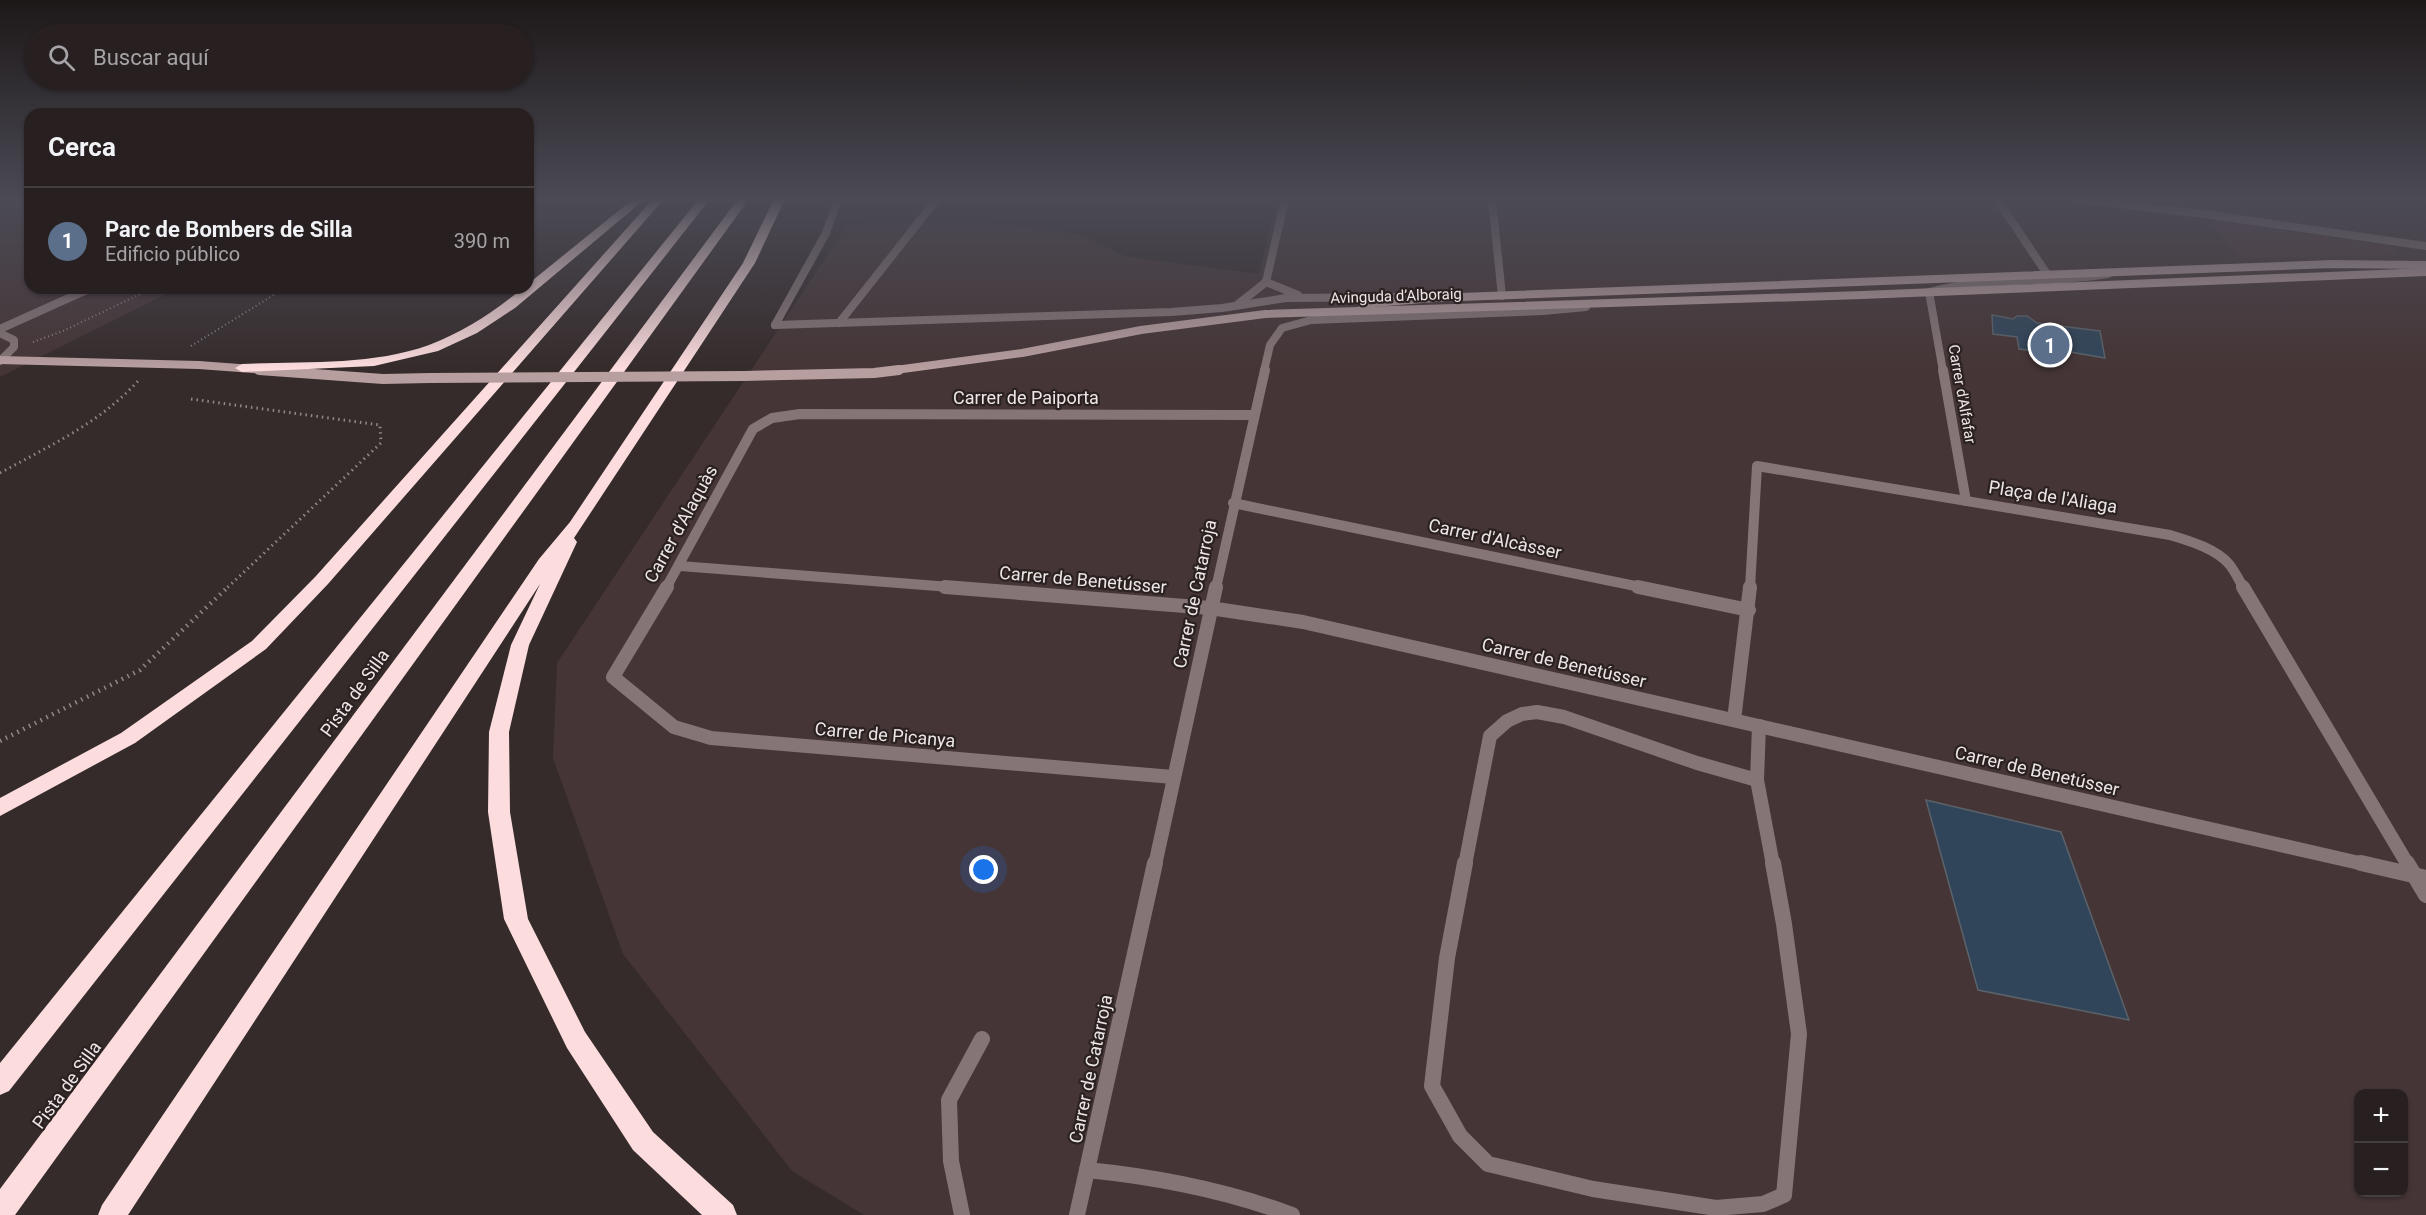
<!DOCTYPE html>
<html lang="es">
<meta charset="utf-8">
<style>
body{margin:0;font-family:Roboto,sans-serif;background:#302829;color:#f1f3f6}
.controls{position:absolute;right:18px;bottom:18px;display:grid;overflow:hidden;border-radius:12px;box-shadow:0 2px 4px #0004}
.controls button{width:54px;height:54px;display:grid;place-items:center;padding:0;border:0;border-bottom:2px solid #443e3e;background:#282020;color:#f1f3f6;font:30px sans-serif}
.you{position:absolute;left:984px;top:870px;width:21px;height:21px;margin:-15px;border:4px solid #fff;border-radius:50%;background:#1a73e8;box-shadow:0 0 0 9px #1a73e833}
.badge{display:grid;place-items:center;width:39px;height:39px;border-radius:50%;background:#b45309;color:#fff;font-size:20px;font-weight:700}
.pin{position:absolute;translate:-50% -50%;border:3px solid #fff;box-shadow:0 2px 6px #0006}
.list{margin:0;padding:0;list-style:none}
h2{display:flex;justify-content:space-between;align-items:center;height:78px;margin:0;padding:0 24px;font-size:26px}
h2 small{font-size:20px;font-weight:400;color:#a5a3a5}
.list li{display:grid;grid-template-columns:39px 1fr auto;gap:18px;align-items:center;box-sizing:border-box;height:108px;padding:0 24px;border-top:2px solid #443e3e}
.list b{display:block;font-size:22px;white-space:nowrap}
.list p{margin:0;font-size:20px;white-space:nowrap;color:#a5a3a5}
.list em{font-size:20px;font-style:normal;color:#a5a3a5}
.icon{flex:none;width:33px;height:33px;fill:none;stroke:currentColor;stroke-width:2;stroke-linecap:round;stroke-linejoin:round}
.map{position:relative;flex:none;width:2426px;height:1215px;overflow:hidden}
.search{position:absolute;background:#282020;box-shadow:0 2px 4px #0004;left:24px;top:24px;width:510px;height:66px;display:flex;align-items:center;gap:15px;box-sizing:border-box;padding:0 21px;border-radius:33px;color:#a5a3a5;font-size:22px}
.panel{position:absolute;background:#282020;box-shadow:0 2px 4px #0004;left:24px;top:108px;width:510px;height:186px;border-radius:18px}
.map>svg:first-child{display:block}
</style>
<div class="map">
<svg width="2426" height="1215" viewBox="0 0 2426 1215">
<rect width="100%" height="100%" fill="#352b2b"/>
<g fill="#453536" fill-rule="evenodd">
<polygon points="0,199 30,199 30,288 178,288 0,377"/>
<path d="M1277,199H2426V1215H864L792,1171L623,954L553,758L557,663L848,224L984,223L1078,234L1127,257L1259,274ZM2358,1094H2404V1192H2358Z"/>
</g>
<polygon fill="#51393a" points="2209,220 2392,246 2398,255 2239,258"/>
<g fill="#31455a" stroke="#5b6269" stroke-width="1.5">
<polygon points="1992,315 2013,319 2017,316 2027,316 2037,323 2100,331 2105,358 2042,347 2044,352 2019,349 2017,337 1993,334"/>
<polygon points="1926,800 2061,832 2129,1020 1978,990"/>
</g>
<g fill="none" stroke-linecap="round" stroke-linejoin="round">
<g stroke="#908888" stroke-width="2" stroke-dasharray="1 3" stroke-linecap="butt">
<polyline points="33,342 63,331 153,288"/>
<polyline points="191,346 285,288"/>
</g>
<g stroke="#908888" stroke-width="3" stroke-dasharray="1.5 4" stroke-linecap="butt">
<polyline points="191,399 380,425 381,443 227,588"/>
<path d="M0,473C49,446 100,423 138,381"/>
</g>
<polyline stroke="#908888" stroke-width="4.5" stroke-dasharray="1.5 5" stroke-linecap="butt" points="0,741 140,670 228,587"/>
<g stroke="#857576" stroke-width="14">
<polyline points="1757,780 1773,865"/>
<polyline points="1757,780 1759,726"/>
<polyline points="1465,865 1490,736 1507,721 1522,714 1537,712 1564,717 1697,763 1757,780"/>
</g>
<g stroke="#857576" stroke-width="16">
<polyline points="1465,863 1447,958 1432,1086 1460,1136 1488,1164 1593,1189 1716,1208 1763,1204 1784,1195 1799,1034 1784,924 1773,863"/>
<path d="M1087,1170C1158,1177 1225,1190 1292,1215"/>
<polyline points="962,1215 951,1161 949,1100 982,1039"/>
</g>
<g stroke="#857576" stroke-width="8">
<polyline points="1492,199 1502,296"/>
<polyline points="1997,199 2047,274"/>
<polyline points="2076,199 2204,214 2426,246"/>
<polyline points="1266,282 1298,295"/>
<polyline points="1237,305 1266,282 1285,199"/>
<polyline points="839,323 937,199"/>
<polyline points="775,325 1171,312 1222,308 1286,298 1400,297"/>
<polyline points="775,325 826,233 838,199"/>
<polyline points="0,329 91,288"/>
<polyline points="0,333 14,340 14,347 0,361"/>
<polyline points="1264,371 1270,345 1282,328 1311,320 1543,311 1586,307"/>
<path d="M1943,371L1929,292C1988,276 2048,284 2108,274"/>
</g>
<g stroke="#857576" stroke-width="10">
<polyline points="1943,370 1966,501"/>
<polyline points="1233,503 1645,588"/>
<polyline points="680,566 963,588"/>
<polyline points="666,588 753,429 772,418 800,414 1253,415"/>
<polyline points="1216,588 1265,370"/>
<path d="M1750,588L1757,466L2170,535C2189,541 2215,548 2229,564C2235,571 2239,581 2244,588"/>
</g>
<g stroke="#857576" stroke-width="14">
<polyline points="667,587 613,677 674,727 711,738 1173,777"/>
<polyline points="945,587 1210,608 1303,622 2368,865"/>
<polyline points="1638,587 1749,610"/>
<polyline points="2243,587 2408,865"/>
<polyline points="1734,720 1750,587"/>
<polyline points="1155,865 1216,587"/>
</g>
<g stroke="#857576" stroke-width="16">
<polyline points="2361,863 2426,878"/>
<polyline points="2407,863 2426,895"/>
<polyline points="1077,1215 1155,863"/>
</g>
<g stroke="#b79e9f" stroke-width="8">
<polyline points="1362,304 1434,298 2332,264 2426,265"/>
<polyline points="199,365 279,371"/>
<polyline points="888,371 1022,353 1141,330 1265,314 1862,295 2426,272"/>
</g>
<g stroke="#b79e9f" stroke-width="10">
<polyline points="259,370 383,379 430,378"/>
<polyline points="744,376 874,373 899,370"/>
</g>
<g fill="#fcdcdd" fill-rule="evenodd">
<path d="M633,199H645L515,308L477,333L438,351L374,366L242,372L235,368L242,364C303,361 371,366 429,345C464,332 495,311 523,288H528V284Z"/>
<polygon points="653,199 664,199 328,584 266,649 135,743 0,816 0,798 121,733 252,641 316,576"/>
<polygon points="699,199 710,199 9,1091 0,1095 0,1063"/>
<polygon points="738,199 749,199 15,1215 0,1215 0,1189"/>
<polygon points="774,199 785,199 755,263 574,538 577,542 529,645 509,732 510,812 528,919 585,1032 653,1132 733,1205 737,1215 702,1215 633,1150 567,1048 504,919 488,812 489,732 511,645 540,584 128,1215 98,1215 102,1205 539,559 570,522 743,263"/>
</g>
<polyline stroke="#b79e9f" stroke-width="8" points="0,360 199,365"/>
<polyline stroke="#b79e9f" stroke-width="10" points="430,378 744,376"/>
</g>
<linearGradient id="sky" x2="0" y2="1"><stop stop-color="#1d1818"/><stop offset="0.54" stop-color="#4b4a55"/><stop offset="1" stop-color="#4b4a55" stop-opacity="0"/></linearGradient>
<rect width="2426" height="369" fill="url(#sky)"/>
<g text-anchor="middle" stroke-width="4.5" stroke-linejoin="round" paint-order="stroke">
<g font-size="15" fill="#ece6e6" stroke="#2b2121">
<text transform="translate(1396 296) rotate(-2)" y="5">Avinguda d’Alboraig</text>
<text transform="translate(1962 394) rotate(80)" y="5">Carrer d'Alfafar</text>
</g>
<g font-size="18" fill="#ece6e6" stroke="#2b2121">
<text x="1026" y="404">Carrer de Paiporta</text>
<text transform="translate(2053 497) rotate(9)" y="6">Plaça de l'Aliaga</text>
<text transform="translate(681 524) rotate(-61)" y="6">Carrer d'Alaquàs</text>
<text transform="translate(1495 539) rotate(12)" y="6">Carrer d'Alcàsser</text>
<text transform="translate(1083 580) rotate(5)" y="6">Carrer de Benetússer</text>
<text transform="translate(1195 594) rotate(-78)" y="6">Carrer de Catarroja</text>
<text transform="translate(1564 663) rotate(13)" y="6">Carrer de Benetússer</text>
<text transform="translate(355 693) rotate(-54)" y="6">Pista de Silla</text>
<text transform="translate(885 735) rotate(5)" y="6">Carrer de Picanya</text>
<text transform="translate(2037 771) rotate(13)" y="6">Carrer de Benetússer</text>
<text transform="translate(1091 1069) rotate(-78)" y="6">Carrer de Catarroja</text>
<text transform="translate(67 1085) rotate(-54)" y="6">Pista de Silla</text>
</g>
</g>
</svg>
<div class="controls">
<button>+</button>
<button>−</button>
</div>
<div class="you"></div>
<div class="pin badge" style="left:2050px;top:345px;background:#5c6f8a">1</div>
<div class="search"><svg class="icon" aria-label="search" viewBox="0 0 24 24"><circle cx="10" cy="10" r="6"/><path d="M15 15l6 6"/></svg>Buscar aquí</div>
<section class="panel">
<h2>Cerca<small></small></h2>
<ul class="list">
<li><span class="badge" style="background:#5c6f8a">1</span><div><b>Parc de Bombers de Silla</b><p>Edificio público</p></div><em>390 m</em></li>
</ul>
</section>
</div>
